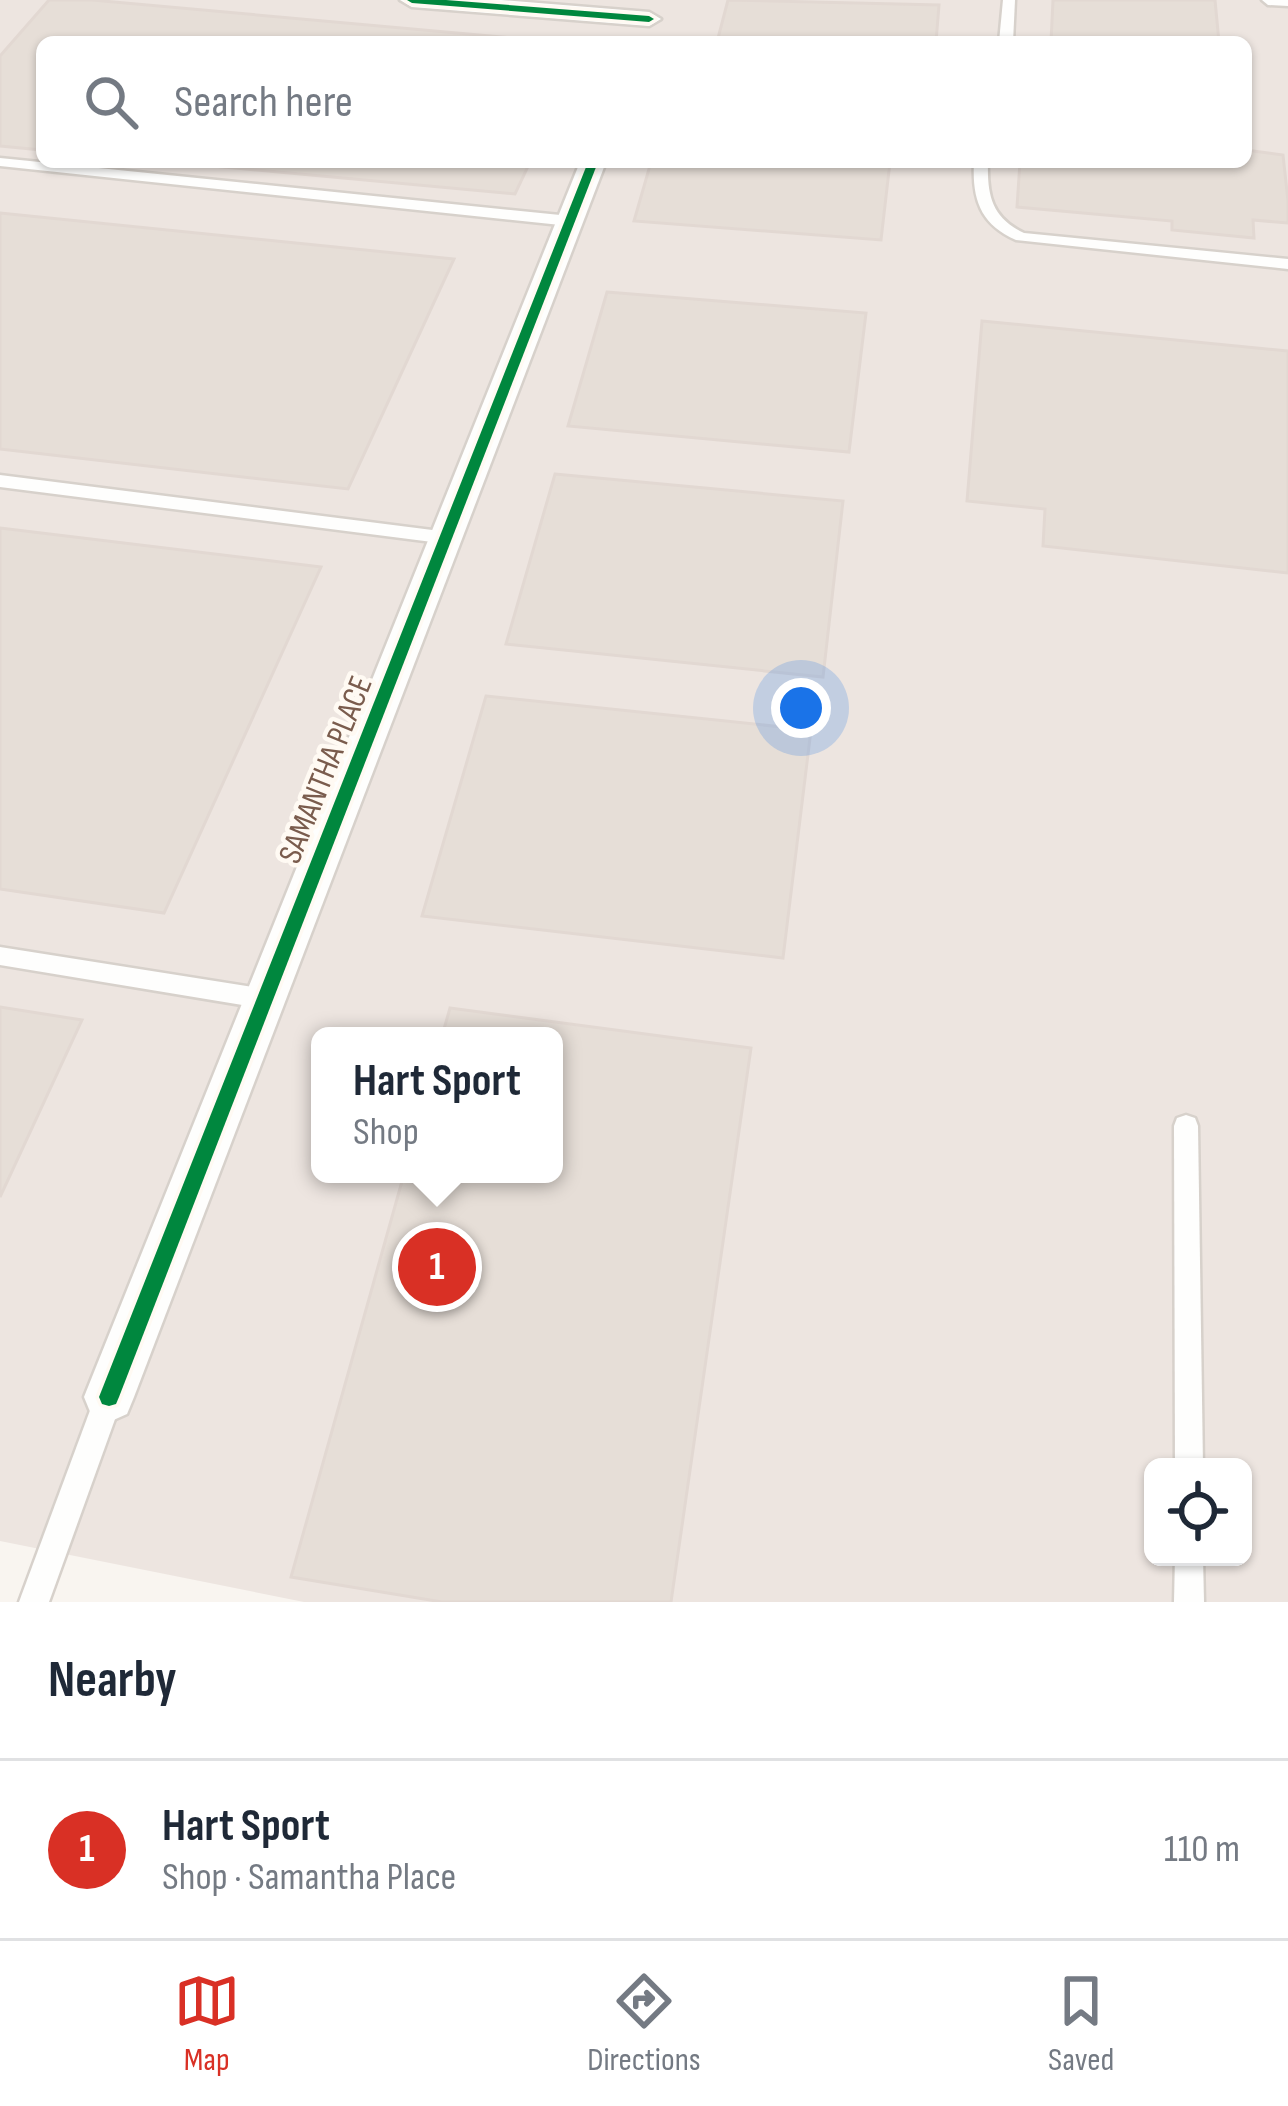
<!DOCTYPE html>
<meta charset="utf-8">
<style>
body{margin:0;font-family:"Sofia Sans Condensed",sans-serif;background:#f6f6f7;color:#1f2937}
.controls{position:absolute;right:36px;bottom:36px;display:grid;overflow:hidden;border-radius:18px;box-shadow:0 3px 9px #0004}
.controls button{width:108px;height:108px;display:grid;place-items:center;padding:0;border:0;border-bottom:3px solid #e0e1e3;background:#fff;color:#1f2937;font:60px sans-serif}
.you{position:absolute;left:801px;top:708px;width:42px;height:42px;margin:-30px;border:9px solid #fff;border-radius:50%;background:#1a73e8;box-shadow:0 0 0 18px #1a73e833}
.badge{display:grid;place-items:center;width:78px;height:78px;border-radius:50%;background:#d93025;color:#fff;font-size:39px;font-weight:700}
.pin{position:absolute;translate:-50% -50%;border:6px solid #fff;box-shadow:0 3px 12px #0006}
.popup{position:absolute;left:311px;top:1027px;width:252px;height:156px;box-sizing:border-box;display:grid;place-content:center;border-radius:18px;background:#fff;filter:drop-shadow(0 3px 9px #0005);font-size:39px;white-space:nowrap;color:#747a83}
.popup b{font-size:45px;color:#1f2937}
.popup::after{content:'';position:absolute;left:50%;top:100%;margin-left:-24px;border:24px solid transparent;border-top-color:#fff}
.list{margin:0;padding:0;list-style:none}
h2{display:flex;justify-content:space-between;align-items:center;height:156px;margin:0;padding:0 48px;font-size:51px}
h2 small{font-size:39px;font-weight:400;color:#747a83}
.list li{display:grid;grid-template-columns:78px 1fr auto;gap:36px;align-items:center;box-sizing:border-box;height:180px;padding:0 48px;border-top:3px solid #e0e1e3}
.list b{display:block;font-size:45px;white-space:nowrap}
.list p{margin:0;font-size:39px;white-space:nowrap;color:#747a83}
.list em{font-size:39px;font-style:normal;color:#747a83}
.icon{flex:none;width:66px;height:66px;fill:none;stroke:currentColor;stroke-width:2;stroke-linecap:round;stroke-linejoin:round}
.map{position:relative;flex:none;width:1288px;height:1602px;overflow:hidden}
.search{position:absolute;background:#fff;box-shadow:0 3px 9px #0004;left:36px;right:36px;top:36px;height:132px;display:flex;align-items:center;gap:30px;box-sizing:border-box;padding:0 42px;border-radius:18px;color:#747a83;font-size:45px}
.sheet{height:336px;background:#fff}
nav{display:flex;justify-content:space-around;align-items:center;box-sizing:border-box;height:168px;border-top:3px solid #e0e1e3;background:#fff;font-size:33px;color:#747a83}
nav a{display:grid;justify-items:center;gap:6px}
nav .on{color:#d93025}
.map>svg:first-child{display:block}
</style>
<div class="map">
<svg width="1288" height="1602" viewBox="0 0 1288 1602">
<rect width="100%" height="100%" fill="#f9f5f0"/>
<path fill="#ede5e0" fill-rule="evenodd" d="M0,0H1288V1602H304L0,1541ZM42,42H1246V162H42ZM320,1036H554V1174H320ZM1153,1467H1243V1557H1153Z"/>
<g fill="#e6ded7" stroke="#e2d8d2" stroke-width="3">
<polygon points="49,0 92,0 556,42 42,42 42,150 0,146 0,56"/>
<polygon points="728,0 939,5 936,42 717,42"/>
<polygon points="1053,0 1215,0 1219,42 1051,42"/>
<polygon points="1246,150 1283,155 1288,201 1288,223 1253,220 1254,238 1172,230 1172,221 1017,207 1020,162 1246,162"/>
<polygon points="169,162 530,162 515,194"/>
<polygon points="651,162 890,162 881,240 634,221"/>
<polygon points="0,213 454,259 348,489 0,449"/>
<polygon points="607,292 866,313 849,452 568,426"/>
<polygon points="982,321 1288,351 1288,573 1043,546 1045,509 967,501"/>
<polygon points="555,474 843,501 823,677 506,644"/>
<polygon points="0,528 321,567 164,913 0,889"/>
<polygon points="486,696 811,730 783,958 422,916"/>
<polygon points="0,1007 82,1020 0,1197"/>
<polygon points="450,1008 751,1048 671,1602 442,1602 291,1577 404,1174 554,1174 554,1036 442,1036"/>
</g>
<g fill="none" stroke-linecap="round" stroke-linejoin="round">
<defs>
<g id="lane">
<polygon points="1003,0 1015,0 1013,42 999,42"/>
<polygon points="1262,0 1288,0 1288,6 1268,5"/>
<polygon points="0,158 570,216 578,221 570,226 0,166"/>
<path d="M974,162H988C987,196 992,218 1024,233L1288,259V269L1016,240C980,224 972,199 974,162Z"/>
<polygon points="0,475 448,532 457,538 448,544 0,487"/>
<polygon points="0,947 266,989 274,992 278,999 274,1006 266,1009 0,965"/>
<polygon points="1186,1115 1195,1118 1198,1126 1203,1467 1175,1467 1174,1126 1177,1118"/>
<polygon points="109,1384 119,1388 123,1397 49,1602 19,1602 95,1397 99,1388"/>
<polygon points="1175,1557 1203,1557 1204,1602 1174,1602"/>
</g>
<g id="street">
<polygon points="400,0 501,0 649,12 661,19 649,26 412,7"/>
<polygon points="580,162 606,162 134,1397 127,1414 109,1422 91,1414 84,1397"/>
</g>
</defs>
<use href="#lane" stroke="#d7d1cb" stroke-width="5"/>
<use href="#street" stroke="#d7d1cb" stroke-width="5"/>
<use href="#lane" fill="#fefefd" fill-rule="evenodd"/>
<use href="#street" fill="#fefefd" fill-rule="evenodd"/>
<defs>
<g id="cycleway">
<polygon points="407,0 446,0 649,16 654,19 649,22 412,3"/>
<polygon points="588,162 598,162 119,1397 116,1404 109,1406 102,1404 99,1397"/>
</g>
</defs>
<use href="#cycleway" stroke="#fffaf3" stroke-width="7"/>
<use href="#cycleway" fill="#00873e" fill-rule="evenodd"/>
</g>
<g text-anchor="middle" stroke-width="9" stroke-linejoin="round" paint-order="stroke">
<g font-size="33" fill="#7a5c4d" stroke="#fffaf3">
<text transform="translate(324 769) rotate(-68)" y="12">SAMANTHA PLACE</text>
</g>
</g>
</svg>
<div class="controls">
<button><svg class="icon" aria-label="locate" viewBox="0 0 24 24"><circle cx="12" cy="12" r="6"/><path d="M12 2v4M12 18v4M2 12h4M18 12h4"/></svg></button>
</div>
<div class="you"></div>
<div class="pin badge" style="left:437px;top:1267px">1</div>
<div class="popup"><b>Hart Sport</b>Shop</div>
<div class="search"><svg class="icon" aria-label="search" viewBox="0 0 24 24"><circle cx="10" cy="10" r="6"/><path d="M15 15l6 6"/></svg>Search here</div>
</div>
<section class="sheet">
<h2>Nearby<small></small></h2>
<ul class="list">
<li><span class="badge">1</span><div><b>Hart Sport</b><p>Shop · Samantha Place</p></div><em>110 m</em></li>
</ul>
</section>
<nav>
<a class="on"><svg class="icon" aria-label="map" viewBox="0 0 24 24"><path d="M3 6l6-2 6 2 6-2v14l-6 2-6-2-6 2zM9 4v14M15 6v14"/></svg>Map</a>
<a><svg class="icon" aria-label="directions" viewBox="0 0 24 24"><path d="M12 3l9 9-9 9-9-9zM9 14v-3h6M13 9l2 2-2 2"/></svg>Directions</a>
<a><svg class="icon" aria-label="saved" viewBox="0 0 24 24"><path d="M7 4h10v16l-5-4-5 4z"/></svg>Saved</a>
</nav>
